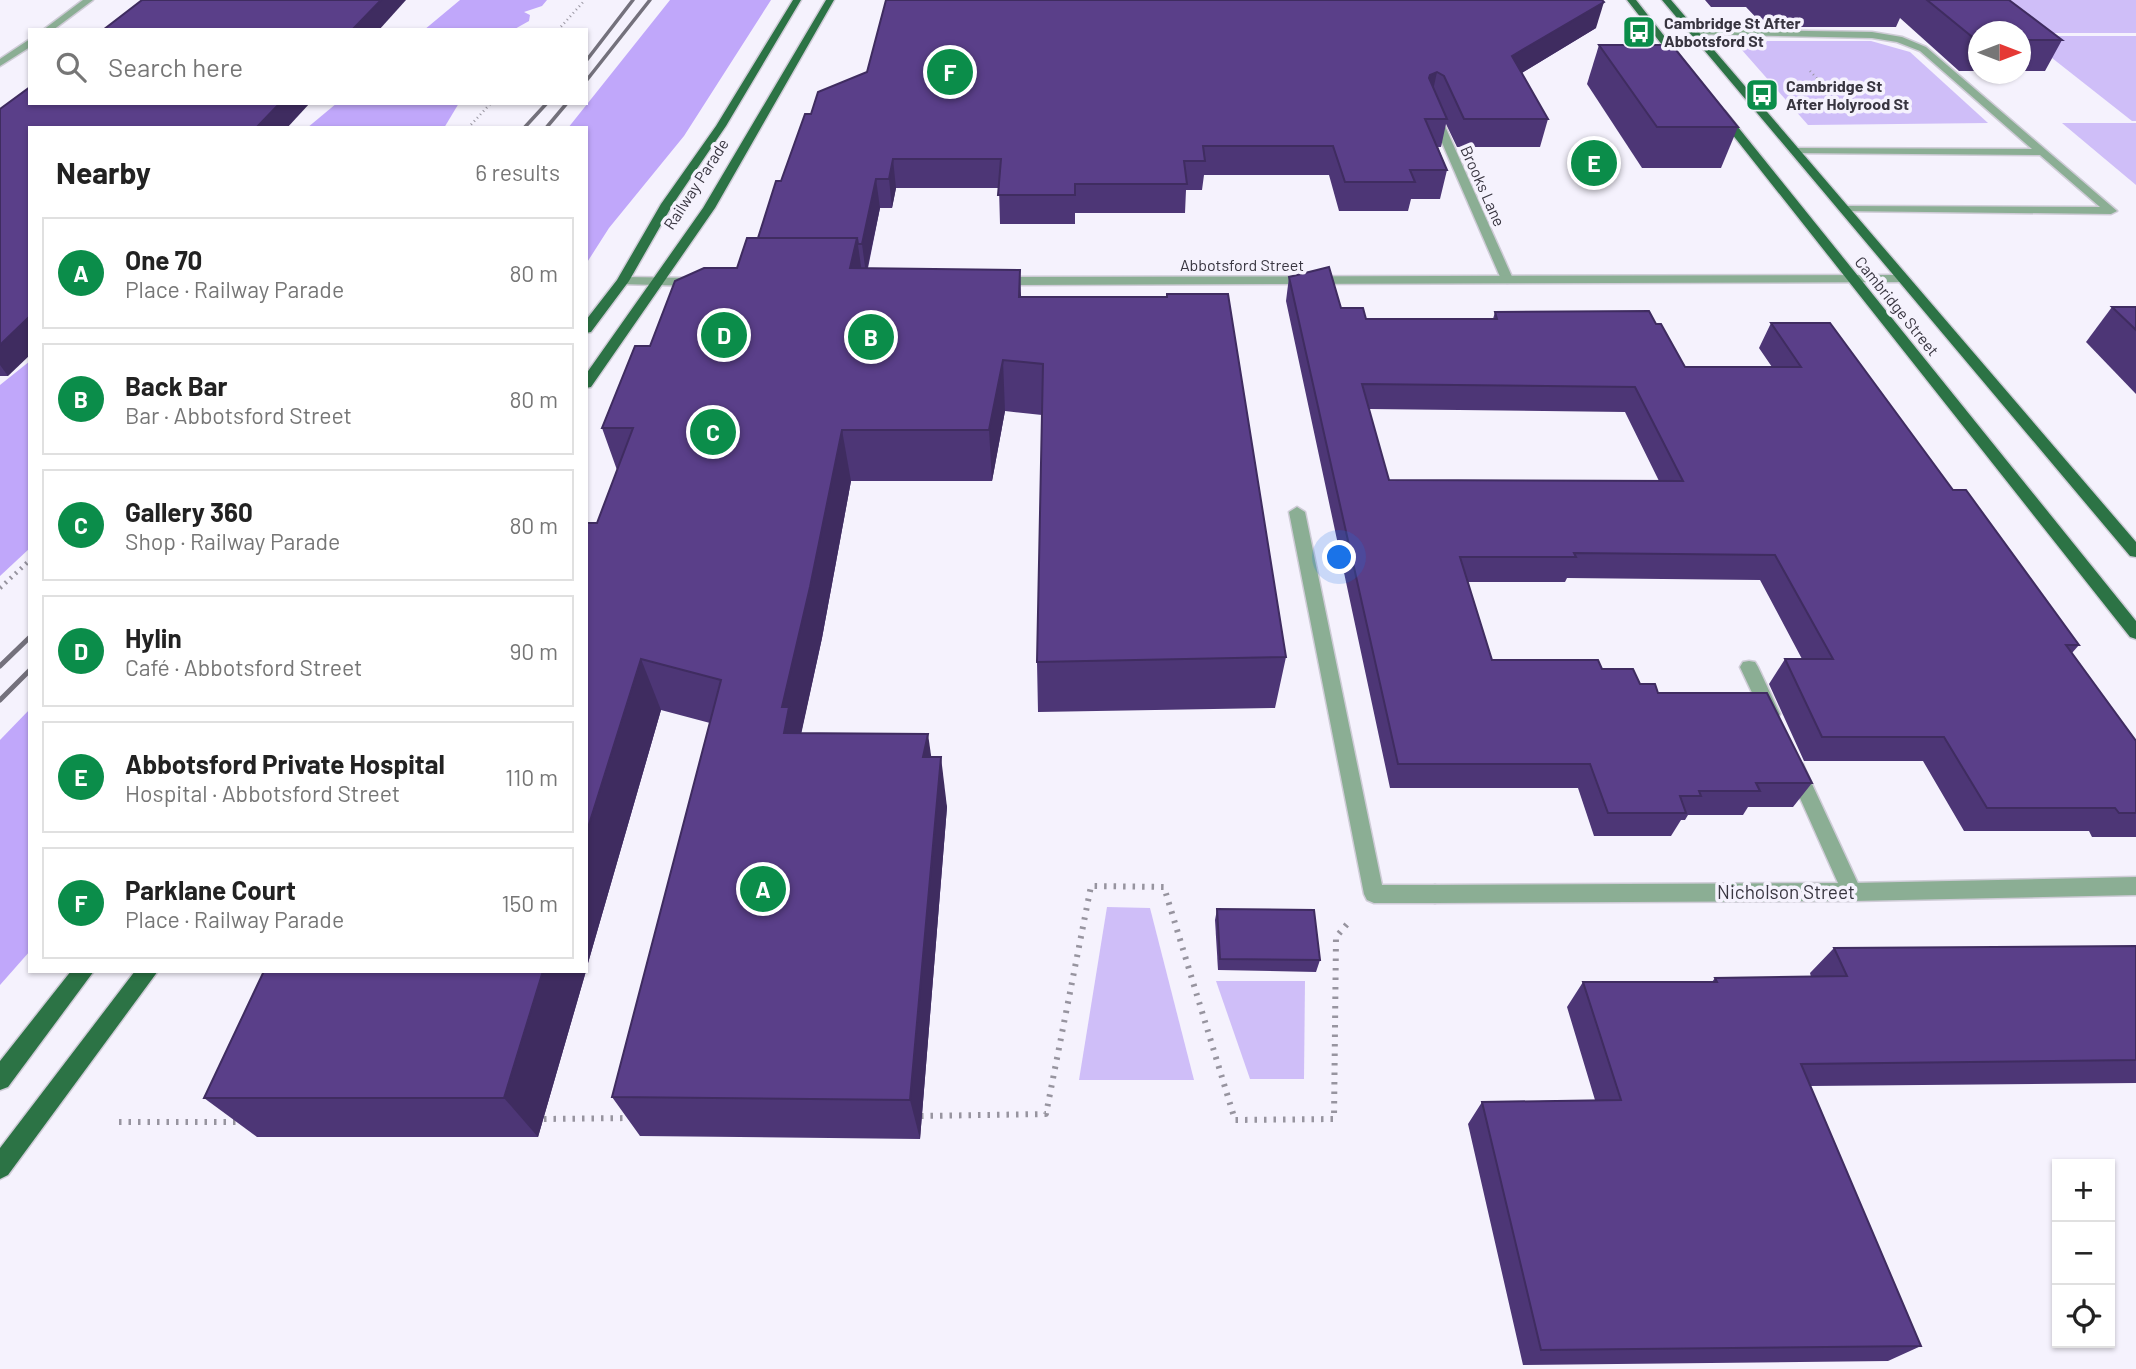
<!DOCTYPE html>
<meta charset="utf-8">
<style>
body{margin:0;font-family:Barlow,sans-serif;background:#f2f2f2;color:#222}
.controls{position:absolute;right:21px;bottom:21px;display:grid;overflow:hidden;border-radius:0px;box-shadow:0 2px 5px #0004}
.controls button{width:63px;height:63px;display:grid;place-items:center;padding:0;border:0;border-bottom:2px solid #e0e0e0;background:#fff;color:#222;font:35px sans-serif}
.compass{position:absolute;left:1968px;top:21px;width:63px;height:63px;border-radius:50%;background:#fff;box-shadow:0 2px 5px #0004;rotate:90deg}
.you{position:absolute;left:1340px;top:558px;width:24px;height:24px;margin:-18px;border:5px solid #fff;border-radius:50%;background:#1a73e8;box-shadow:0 0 0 10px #1a73e833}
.badge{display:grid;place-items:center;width:46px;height:46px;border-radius:50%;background:#0b8d4a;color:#fff;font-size:23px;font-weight:700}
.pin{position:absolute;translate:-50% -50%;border:4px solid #fff;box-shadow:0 2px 7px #0006}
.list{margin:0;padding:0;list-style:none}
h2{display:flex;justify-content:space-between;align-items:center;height:91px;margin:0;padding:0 28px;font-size:30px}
h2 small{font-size:23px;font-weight:400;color:#767676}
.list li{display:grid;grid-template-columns:46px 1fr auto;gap:21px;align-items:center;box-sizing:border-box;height:112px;margin:0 14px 14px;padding:0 14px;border:2px solid #e0e0e0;border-radius:0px}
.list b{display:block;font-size:26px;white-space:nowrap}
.list p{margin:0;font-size:23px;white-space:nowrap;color:#767676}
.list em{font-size:23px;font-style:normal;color:#767676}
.icon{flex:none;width:38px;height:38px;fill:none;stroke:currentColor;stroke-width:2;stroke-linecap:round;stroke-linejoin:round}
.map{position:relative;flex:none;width:2136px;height:1369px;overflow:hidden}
.search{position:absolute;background:#fff;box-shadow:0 2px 5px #0004;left:28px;top:28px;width:560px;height:77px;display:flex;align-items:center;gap:18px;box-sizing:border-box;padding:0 24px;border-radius:0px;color:#767676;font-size:26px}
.panel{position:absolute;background:#fff;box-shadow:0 2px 5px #0004;left:28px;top:126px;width:560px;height:847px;border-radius:0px}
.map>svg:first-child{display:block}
</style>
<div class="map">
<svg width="2136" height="1369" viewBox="0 0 2136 1369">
<rect width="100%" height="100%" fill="#f5f2fd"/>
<g fill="#cfbef8">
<polygon points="1978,0 2136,0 2136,33 2021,33"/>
<polygon points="2024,36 2136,36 2136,121 2132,121"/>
<polygon points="1734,41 1871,41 1910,52 1988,123 1808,125"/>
<polygon points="2062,123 2136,123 2136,185"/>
<polygon points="1107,907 1150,908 1194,1080 1079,1080"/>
<polygon points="1216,981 1305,981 1304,1079 1250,1079"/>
</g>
<g fill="#c0a7fa">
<polygon points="460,0 547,0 542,6 524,12 530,15 529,21 513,30 424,30"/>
<polygon points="670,0 771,0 684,136 609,228 586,264 586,128 568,128"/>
<polygon points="337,103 459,103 444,128 307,128"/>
<polygon points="30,361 30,548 0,576 0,385"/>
<polygon points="30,709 30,951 0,985 0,740"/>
</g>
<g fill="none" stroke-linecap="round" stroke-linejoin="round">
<defs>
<g id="service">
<polygon points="1693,29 1872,32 1902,37 1926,47 2117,211 2111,214 1841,211 1841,207 1845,206 2100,207 2040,155 1791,153 1790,151 1795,148 2032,149 1920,51 1897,42 1872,38 1690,34 1688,32"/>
<polygon points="1431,113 1440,115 1513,279 1511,282 1507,283 1501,279 1430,115"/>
<polygon points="1297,507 1305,512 1382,885 1435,885 1442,888 1445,894 1442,900 1435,903 1374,903 1367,900 1364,894 1289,512"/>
<polygon points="1749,661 1755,662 1758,667 1780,714 1777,719 1765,719 1762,714 1740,667 1743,662"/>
<polygon points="1796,762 1803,764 1805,769 1862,892 1859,898 1852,901 1845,898 1842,892 1787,769 1789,764"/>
</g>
<g id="minor">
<polygon points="83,0 93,0 53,30 43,30"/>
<polygon points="30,39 30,47 0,66 0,59"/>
<polygon points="1904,275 1910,279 1908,282 997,285 991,281 997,277"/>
<polygon points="623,277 696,278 702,282 696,286 619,284 617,281"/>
<polygon points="2136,877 2136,895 1852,901 1435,903 1428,900 1425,894 1428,888 1435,885 1852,883"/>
</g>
<g id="primary">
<polygon points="793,0 801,0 726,126 673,204 629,281 591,332 586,333 586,320 617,280 661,204 716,126"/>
<polygon points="826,0 834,0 715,208 591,387 586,388 586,374 703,208"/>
<polygon points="1627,0 1636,0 1683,60 1683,64 1677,64"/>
<polygon points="1662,0 1671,0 2136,542 2136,557 2130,556"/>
<polygon points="1717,111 1725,111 2136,621 2136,639 2130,637 1717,115"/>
<polygon points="71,971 94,971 8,1087 0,1090 0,1061"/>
<polygon points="135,971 158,971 8,1175 0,1179 0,1148"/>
</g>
</defs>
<use href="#service" stroke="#cfccd7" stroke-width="3"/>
<use href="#minor" stroke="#cfccd7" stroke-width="3"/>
<use href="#primary" stroke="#cfccd7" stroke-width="3"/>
<g stroke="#97949f" stroke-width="2.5" stroke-dasharray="1 3.5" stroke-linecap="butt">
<polyline points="558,30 585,0"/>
<polyline points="1810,71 1852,115"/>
<polyline points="1814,106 1888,105"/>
<polyline points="468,128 491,103"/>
</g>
<polyline stroke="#97949f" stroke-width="4.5" stroke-dasharray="2 5" stroke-linecap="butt" points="0,588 30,560"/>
<g stroke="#97949f" stroke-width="6" stroke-dasharray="2.5 7" stroke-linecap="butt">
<polyline points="921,1116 1046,1114 1091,886 1164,887 1235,1120 1334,1119 1336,937 1348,923"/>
<polyline points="544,1119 633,1118"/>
<polyline points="119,1122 238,1122"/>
</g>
<use href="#service" fill="#8bae94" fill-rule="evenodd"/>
<use href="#minor" fill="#8bae94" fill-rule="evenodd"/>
<use href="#primary" fill="#2c7345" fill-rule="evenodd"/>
<g stroke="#74717c" stroke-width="3.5">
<polyline points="586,61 633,0"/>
<polyline points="586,81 650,0"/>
<polyline points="524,128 547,103"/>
<polyline points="546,128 567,103"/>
</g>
<g stroke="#74717c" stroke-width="5">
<polyline points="0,666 30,637"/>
<polyline points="0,700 30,670"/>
</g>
</g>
<g fill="#4d3676" fill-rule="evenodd">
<polygon points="1705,0 2009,0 2062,40 2045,71 2020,71 2020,32 1978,32 1978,71 1959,71 1900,18 1896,27 1765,27 1746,7 1711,7"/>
<polygon points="1596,28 1522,73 1548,119 1540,147 1457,147 1446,124 1441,147 1438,147 1447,170 1440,199 1411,199 1408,211 1339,211 1329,175 1204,175 1202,190 1186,190 1185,213 1075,213 1075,224 1000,224 999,188 896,188 892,208 880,208 868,268 1021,297 1286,657 1275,708 1038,712 1037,662 1042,415 1005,411 992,481 851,481 822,638 801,733 931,757 947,807 920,1139 640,1136 612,1097 710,723 661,710 586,970 597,523 617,470 602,428 650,346 737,268 758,238 781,181 811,114"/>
<polygon points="1599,45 1738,127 1721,168 1642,168 1587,84"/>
<polygon points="0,109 30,128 8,376 0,376"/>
<path d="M1289,277L1341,308L1366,319H1493L1495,312L1656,324L1685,367H1772L1759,348L1771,323L1953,490L2079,645L2072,653L2136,741V837H2092L2089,831H1964L1923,761H1804L1769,684L1785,659H1802L1760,580L1567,578L1565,582H1468L1492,660L1602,669L1640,684L1658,693L1812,783L1793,807H1748L1743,815H1688L1685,820H1681L1671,836H1594L1578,788H1390L1286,301ZM1369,409L1625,412L1659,481L1389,480Z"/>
<polygon points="2112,307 2136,307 2136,394 2086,342"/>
<polygon points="1217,909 1320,960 1316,972 1218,970 1215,920"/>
<polygon points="2136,946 2136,1083 1810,1086 1921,1346 1888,1361 1523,1365 1468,1124 1482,1102 1595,1100 1567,1007 1583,982 1712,982 1715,978 1811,977 1810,973 1834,948"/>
<polygon points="586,971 538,1137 257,1137 204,1098"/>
</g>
<g fill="#3f2c60">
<polygon points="381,0 406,0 379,30 352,30"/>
<polygon points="1604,2 1596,28 1505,83 1512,56"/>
<polygon points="1437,72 1431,100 1424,103 1430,75"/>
<polygon points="280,103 310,103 287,128 256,128"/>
<polygon points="893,159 896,188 892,208 889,179"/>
<polygon points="876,179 880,208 866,274 862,244"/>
<polygon points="857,238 864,287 850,268"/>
<polygon points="1020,270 1022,320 1019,297"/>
<polygon points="30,316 30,355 8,376 0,365 0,345"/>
<polygon points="1003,360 1005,411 992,481 989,430"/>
<polygon points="842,430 851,481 822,638 799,744 784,733 782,707"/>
<polygon points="641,659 661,710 586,970 586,834"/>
<polygon points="928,734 935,783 923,757"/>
<polygon points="941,757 947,807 920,1139 910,1100"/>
<polygon points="543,971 586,971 538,1137 504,1098"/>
</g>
<g fill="#5a3f89" stroke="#3f2c60" stroke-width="2" fill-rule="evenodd">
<polygon points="142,0 381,0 352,30 103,30"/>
<polygon points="886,0 1602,0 1604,2 1512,56 1548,119 1464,119 1444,76 1437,72 1430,75 1429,78 1447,119 1425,119 1447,170 1410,170 1415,182 1345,182 1333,146 1203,146 1205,161 1184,161 1187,184 1075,184 1075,195 998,195 1001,159 893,159 889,179 876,179 862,244 858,244 857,238 758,238 776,181 781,181 805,114 811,114 818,92 867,72"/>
<polygon points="1927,0 2009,0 2062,40 2020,40 2020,32 1978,32 1978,40 1976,40"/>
<polygon points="1599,45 1672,45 1738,127 1657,127"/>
<polygon points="30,87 30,103 280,103 256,128 30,128 30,316 0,345 0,109"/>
<polygon points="747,238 857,238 850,268 1020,270 1019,297 1167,297 1167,294 1228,294 1286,657 1037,662 1043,364 1003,360 989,430 842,430 810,587 782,707 789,707 784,733 928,734 923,757 941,757 910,1100 612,1097 721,680 641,659 586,834 586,523 597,523 633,428 602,428 635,346 650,346 675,281 704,268 737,268"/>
<path d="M1329,267L1341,308H1363L1366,319H1497L1495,312L1649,311L1656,324H1661L1685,367H1801L1771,323H1830L1953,490H1966L2079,645H2066L2136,741V813H2119L2115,808H1987L1944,737H1822L1785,659H1833L1775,555L1574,553L1576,557H1460L1492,660H1598L1602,669H1633L1640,684H1655L1658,693H1767L1812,783H1756L1760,791H1699L1701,796H1680L1686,813H1608L1590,764H1398L1289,277ZM1362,384L1635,387L1683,481L1389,480Z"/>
<polygon points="2112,307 2136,307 2136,330"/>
<polygon points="1217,909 1314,910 1320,960 1220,959"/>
<polygon points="2136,946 2136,1060 1801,1064 1921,1346 1541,1350 1482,1102 1621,1100 1583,982 1717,982 1715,978 1847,976 1834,948"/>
<polygon points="264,971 543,971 504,1098 204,1098"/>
</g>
<defs>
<symbol id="bus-square" viewBox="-11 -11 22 22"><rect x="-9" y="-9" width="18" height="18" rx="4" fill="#0b8d4a" stroke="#f5f2fd"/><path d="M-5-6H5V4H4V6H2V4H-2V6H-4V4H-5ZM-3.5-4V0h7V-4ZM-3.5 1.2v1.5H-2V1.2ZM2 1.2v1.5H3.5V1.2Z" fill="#fff"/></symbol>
</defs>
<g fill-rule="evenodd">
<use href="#bus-square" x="1620" y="13" width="38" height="38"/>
<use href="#bus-square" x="1743" y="76" width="38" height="38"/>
</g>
<g text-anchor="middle" stroke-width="7" stroke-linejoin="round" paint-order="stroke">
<g font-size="16" font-weight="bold" fill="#383540" stroke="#f5f2fd" text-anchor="start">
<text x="1664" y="29">Cambridge St After<tspan x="1664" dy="18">Abbotsford St</tspan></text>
<text x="1786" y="92">Cambridge St<tspan x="1786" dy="18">After Holyrood St</tspan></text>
</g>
<g font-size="16" fill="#383540" stroke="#f5f2fd">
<text transform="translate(696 184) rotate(-57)" y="6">Railway Parade</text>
<text transform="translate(1483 186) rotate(66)" y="6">Brooks Lane</text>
<text x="1242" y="271">Abbotsford Street</text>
<text transform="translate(1897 306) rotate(51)" y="6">Cambridge Street</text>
</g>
<g font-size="19" fill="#383540" stroke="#f5f2fd">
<text x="1786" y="899">Nicholson Street</text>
</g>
</g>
</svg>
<div class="controls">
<button>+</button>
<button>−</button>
<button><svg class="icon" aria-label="locate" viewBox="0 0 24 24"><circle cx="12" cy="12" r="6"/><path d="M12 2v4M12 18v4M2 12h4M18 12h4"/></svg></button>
</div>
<svg class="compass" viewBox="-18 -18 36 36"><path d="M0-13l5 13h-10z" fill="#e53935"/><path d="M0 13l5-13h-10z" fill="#767676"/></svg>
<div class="you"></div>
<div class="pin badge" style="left:763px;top:889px">A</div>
<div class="pin badge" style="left:871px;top:337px">B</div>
<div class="pin badge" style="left:713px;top:432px">C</div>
<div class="pin badge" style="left:724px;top:335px">D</div>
<div class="pin badge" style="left:1594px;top:163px">E</div>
<div class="pin badge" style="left:950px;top:72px">F</div>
<div class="search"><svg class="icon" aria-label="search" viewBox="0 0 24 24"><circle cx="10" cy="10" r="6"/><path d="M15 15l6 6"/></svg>Search here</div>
<section class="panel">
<h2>Nearby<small>6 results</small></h2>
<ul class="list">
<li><span class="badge">A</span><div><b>One 70</b><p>Place · Railway Parade</p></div><em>80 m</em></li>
<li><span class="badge">B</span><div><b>Back Bar</b><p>Bar · Abbotsford Street</p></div><em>80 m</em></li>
<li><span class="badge">C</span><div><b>Gallery 360</b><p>Shop · Railway Parade</p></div><em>80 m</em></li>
<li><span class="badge">D</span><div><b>Hylin</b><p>Café · Abbotsford Street</p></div><em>90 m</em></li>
<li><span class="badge">E</span><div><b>Abbotsford Private Hospital</b><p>Hospital · Abbotsford Street</p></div><em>110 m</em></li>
<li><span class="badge">F</span><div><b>Parklane Court</b><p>Place · Railway Parade</p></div><em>150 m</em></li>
</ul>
</section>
</div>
